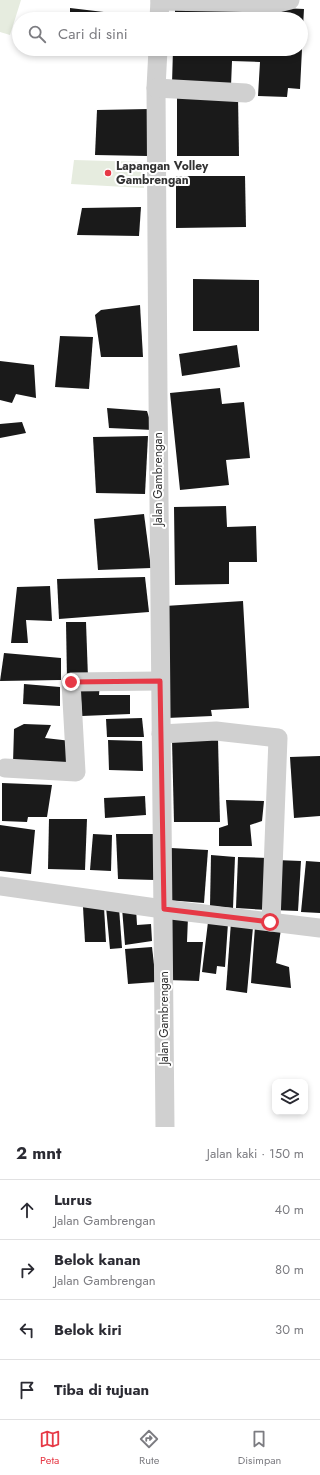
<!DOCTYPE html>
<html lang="id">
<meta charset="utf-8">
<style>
body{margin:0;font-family:Jost,sans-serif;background:#f7f7f7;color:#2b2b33}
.controls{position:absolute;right:12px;bottom:12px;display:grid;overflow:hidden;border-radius:8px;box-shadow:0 2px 6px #0003}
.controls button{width:36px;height:36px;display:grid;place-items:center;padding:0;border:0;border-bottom:1px solid #e1e1e2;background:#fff;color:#2b2b33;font:20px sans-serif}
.stop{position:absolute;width:12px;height:12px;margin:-9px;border:3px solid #e63946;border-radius:50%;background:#fff}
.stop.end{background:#e63946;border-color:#fff;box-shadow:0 1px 4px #0008}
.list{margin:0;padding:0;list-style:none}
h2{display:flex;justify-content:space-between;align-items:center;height:52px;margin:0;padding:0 16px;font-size:17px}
h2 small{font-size:13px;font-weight:400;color:#7c7c81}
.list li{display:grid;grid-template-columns:26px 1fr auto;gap:12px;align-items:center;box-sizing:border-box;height:60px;padding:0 16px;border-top:1px solid #e1e1e2}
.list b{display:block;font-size:15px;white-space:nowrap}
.list p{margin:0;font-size:13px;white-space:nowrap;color:#7c7c81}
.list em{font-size:13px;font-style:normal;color:#7c7c81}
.icon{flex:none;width:22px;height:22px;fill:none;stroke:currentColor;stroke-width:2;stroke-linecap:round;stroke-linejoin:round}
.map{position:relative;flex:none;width:320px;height:1127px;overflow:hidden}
.search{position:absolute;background:#fff;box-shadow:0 2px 6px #0003;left:12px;right:12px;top:12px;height:44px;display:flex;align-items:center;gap:10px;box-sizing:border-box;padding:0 14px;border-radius:22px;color:#7c7c81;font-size:15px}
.sheet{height:292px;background:#fff}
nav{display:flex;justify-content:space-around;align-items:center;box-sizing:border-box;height:56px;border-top:1px solid #e1e1e2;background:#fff;font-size:11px;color:#7c7c81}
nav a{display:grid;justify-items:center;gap:2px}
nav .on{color:#e63946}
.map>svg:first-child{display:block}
</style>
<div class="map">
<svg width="320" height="1127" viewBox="0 0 320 1127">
<rect width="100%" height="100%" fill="#fff"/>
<g fill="#e6ecdf">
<polygon points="0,0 21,0 10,35 0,32"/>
<polygon points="74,160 145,162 144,188 71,184"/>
</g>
<g fill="#1a1a1a">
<polygon points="234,6 304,9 302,45 301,45 301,19 175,19 175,7"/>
<polygon points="70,8 146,17 146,19 70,19"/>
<polygon points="173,49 302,49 300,89 288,88 287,97 258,96 260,62 232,61 231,86 172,84"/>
<polygon points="238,96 239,156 177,156 177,97"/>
<polygon points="149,109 147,156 95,155 97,110"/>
<polygon points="176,176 245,176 246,227 176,228"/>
<polygon points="141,207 139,236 77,235 82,208"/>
<polygon points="193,279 259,280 259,331 193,331"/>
<polygon points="140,305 143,357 101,357 95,315 101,310"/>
<polygon points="60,336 93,337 89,389 55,387"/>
<polygon points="237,345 240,367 182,376 179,354"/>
<polygon points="0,361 34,365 36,398 16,394 12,403 0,400"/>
<polygon points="220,388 222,404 244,402 250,458 226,460 229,485 180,490 170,393"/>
<polygon points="107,408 147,411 153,430 109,428"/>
<polygon points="22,422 26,433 0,438 0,424"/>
<polygon points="148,436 145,494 96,493 93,437"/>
<polygon points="226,506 227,527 256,526 257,562 229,562 229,584 175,585 174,507"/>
<polygon points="144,514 151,568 98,570 94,519"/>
<polygon points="145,577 149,612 59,619 57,579"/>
<polygon points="50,586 52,621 26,620 28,643 11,643 17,587"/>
<polygon points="243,601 249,708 211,710 212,716 167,718 165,606"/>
<polygon points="66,622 86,622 88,678 67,680"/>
<polygon points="4,653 61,658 61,680 0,681"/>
<polygon points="100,683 99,695 130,695 130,714 82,716 80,684"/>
<polygon points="24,684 60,687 60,706 23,704"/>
<polygon points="142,718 144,737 107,737 106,719"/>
<polygon points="24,724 51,725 45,738 71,741 73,765 13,763 14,729"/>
<polygon points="218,739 220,822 174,822 172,740"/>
<polygon points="108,740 142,741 143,771 109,770"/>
<polygon points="320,756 320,816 294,818 290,757"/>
<polygon points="2,783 52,785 47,817 28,817 27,822 2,821"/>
<polygon points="145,796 146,815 105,818 104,798"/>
<polygon points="226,800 264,801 262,821 250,825 252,846 219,846 219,828 228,825"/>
<polygon points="49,819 87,819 85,870 48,869"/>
<polygon points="0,825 35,830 31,874 0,871"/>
<polygon points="93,834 112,835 111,871 90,870"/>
<polygon points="116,834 156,834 155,880 118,879"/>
<polygon points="171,848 208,850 204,903 167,900"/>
<polygon points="211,855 235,857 233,908 210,906"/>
<polygon points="238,857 268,858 268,910 236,908"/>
<polygon points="276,860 301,861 298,911 273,910"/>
<polygon points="306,861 320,862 320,913 301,912"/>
<polygon points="83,907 104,907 106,942 85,942"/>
<polygon points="106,907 119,908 122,948 110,949"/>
<polygon points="122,908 136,908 137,925 151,924 152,941 125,945"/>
<polygon points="167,914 188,917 187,942 203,942 199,981 167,980"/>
<polygon points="208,922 228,923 225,967 217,966 216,974 202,972"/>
<polygon points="231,922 253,927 247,993 226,990"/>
<polygon points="255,926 281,929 276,963 289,967 291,988 251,983"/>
<polygon points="152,947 156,982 128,984 125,949"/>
</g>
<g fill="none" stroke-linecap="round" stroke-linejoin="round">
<g stroke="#d0d0d0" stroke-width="19">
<polyline points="160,1 278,3 290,0"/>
<polyline points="159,19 160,0"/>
<polyline points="158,49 156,88 158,395 165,1127"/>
<polyline points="156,88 246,93"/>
<polyline points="161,734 216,731 278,738 271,922"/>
<polyline points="5,768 76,772 71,682 160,681"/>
<polyline points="0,886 163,909 320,928"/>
</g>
</g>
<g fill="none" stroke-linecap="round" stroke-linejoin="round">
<polyline stroke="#e63946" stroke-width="5" points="71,682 160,681 164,909 270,922"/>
</g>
<circle fill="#e63946" stroke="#fff" stroke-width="1.5" cx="108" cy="173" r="4"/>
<g text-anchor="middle" stroke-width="4" stroke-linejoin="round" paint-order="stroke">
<g font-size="12" font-weight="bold" fill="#333" stroke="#fff" text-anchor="start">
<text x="116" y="170">Lapangan Volley<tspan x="116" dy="14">Gambrengan</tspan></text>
</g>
<g font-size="12" fill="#333" stroke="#fff">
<text transform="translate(158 479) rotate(-90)" y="4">Jalan Gambrengan</text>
<text transform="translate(164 1018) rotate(-90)" y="4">Jalan Gambrengan</text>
</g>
</g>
</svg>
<div class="controls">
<button><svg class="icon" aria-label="layers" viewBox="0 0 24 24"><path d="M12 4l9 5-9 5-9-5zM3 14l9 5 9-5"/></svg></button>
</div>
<div class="stop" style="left:270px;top:922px"></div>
<div class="stop end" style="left:71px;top:682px"></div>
<div class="search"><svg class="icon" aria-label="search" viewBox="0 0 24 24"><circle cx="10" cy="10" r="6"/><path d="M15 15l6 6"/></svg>Cari di sini</div>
</div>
<section class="sheet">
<h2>2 mnt<small>Jalan kaki · 150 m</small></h2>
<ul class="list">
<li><svg class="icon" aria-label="ahead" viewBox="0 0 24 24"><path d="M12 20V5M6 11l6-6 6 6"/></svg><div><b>Lurus</b><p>Jalan Gambrengan</p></div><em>40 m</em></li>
<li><svg class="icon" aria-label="right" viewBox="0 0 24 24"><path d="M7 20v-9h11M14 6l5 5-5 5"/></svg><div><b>Belok kanan</b><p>Jalan Gambrengan</p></div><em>80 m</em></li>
<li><svg class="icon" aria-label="left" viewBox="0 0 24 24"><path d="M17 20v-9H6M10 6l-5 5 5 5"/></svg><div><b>Belok kiri</b></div><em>30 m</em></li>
<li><svg class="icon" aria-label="arrive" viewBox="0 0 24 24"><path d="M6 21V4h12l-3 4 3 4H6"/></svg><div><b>Tiba di tujuan</b></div></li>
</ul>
</section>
<nav>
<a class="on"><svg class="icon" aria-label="map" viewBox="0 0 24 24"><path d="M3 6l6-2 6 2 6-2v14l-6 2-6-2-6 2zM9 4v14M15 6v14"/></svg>Peta</a>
<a><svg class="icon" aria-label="directions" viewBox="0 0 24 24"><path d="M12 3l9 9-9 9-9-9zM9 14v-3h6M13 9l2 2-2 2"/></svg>Rute</a>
<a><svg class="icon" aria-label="saved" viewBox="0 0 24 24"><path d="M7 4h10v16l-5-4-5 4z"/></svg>Disimpan</a>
</nav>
